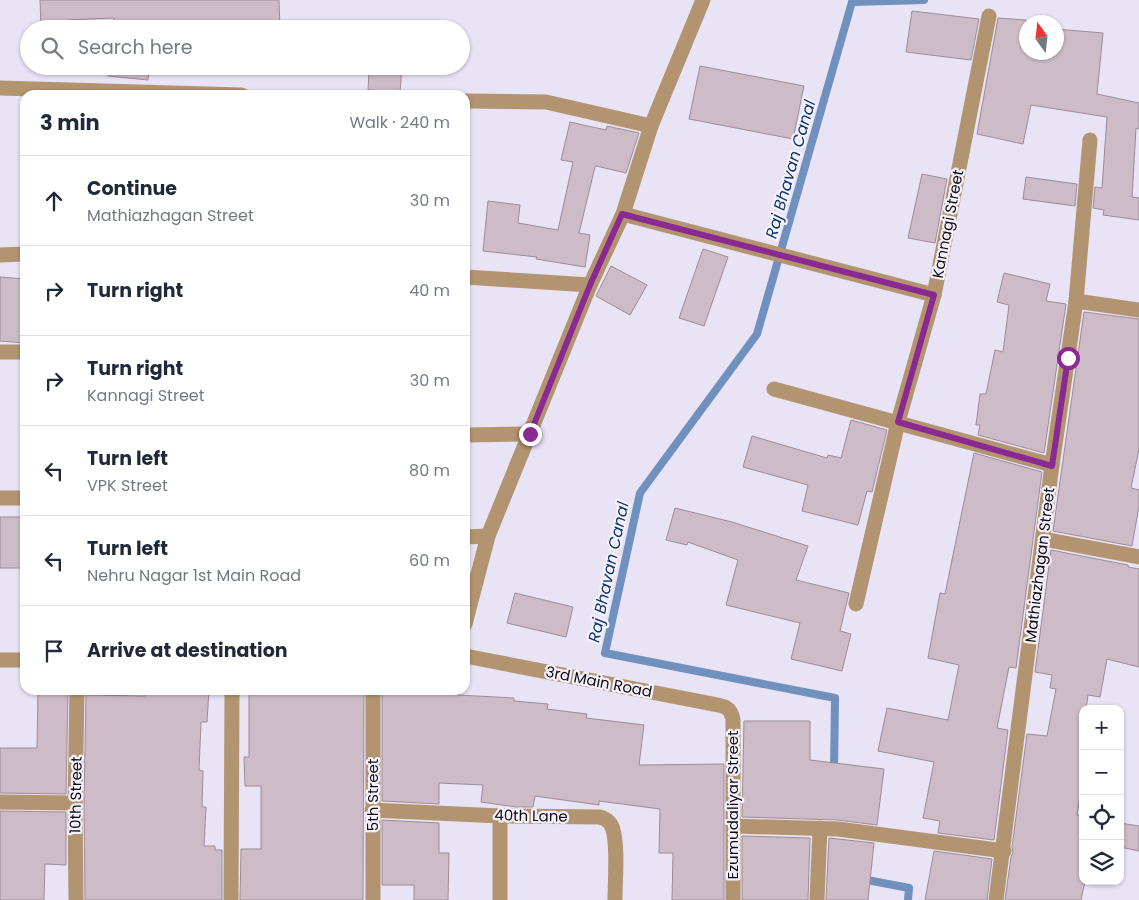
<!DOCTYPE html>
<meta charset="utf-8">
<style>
body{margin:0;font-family:Poppins,sans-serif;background:#f2f2f3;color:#1f2937}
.controls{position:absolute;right:15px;bottom:15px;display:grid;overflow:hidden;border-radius:10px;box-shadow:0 1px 4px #0004}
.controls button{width:45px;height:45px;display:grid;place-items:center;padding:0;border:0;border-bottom:1px solid #e0e1e3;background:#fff;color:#1f2937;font:25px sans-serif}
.compass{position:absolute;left:1019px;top:15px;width:45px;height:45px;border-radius:50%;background:#fff;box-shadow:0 1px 4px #0004;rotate:345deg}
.stop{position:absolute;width:15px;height:15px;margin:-11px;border:4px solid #8a2992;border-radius:50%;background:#fff}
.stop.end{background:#8a2992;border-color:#fff;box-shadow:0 1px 5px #0008}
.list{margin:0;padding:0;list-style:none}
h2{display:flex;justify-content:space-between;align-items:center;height:65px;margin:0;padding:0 20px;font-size:21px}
h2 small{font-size:16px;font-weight:400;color:#747a83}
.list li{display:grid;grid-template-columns:32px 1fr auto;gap:15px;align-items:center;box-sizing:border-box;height:90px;padding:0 20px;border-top:1px solid #e0e1e3}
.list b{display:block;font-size:19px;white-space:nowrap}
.list p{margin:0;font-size:16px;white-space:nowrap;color:#747a83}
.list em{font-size:16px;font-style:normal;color:#747a83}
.icon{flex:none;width:28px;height:28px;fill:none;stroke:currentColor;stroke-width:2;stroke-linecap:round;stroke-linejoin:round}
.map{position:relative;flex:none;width:1139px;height:900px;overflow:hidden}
.search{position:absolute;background:#fff;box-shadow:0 1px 4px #0004;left:20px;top:20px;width:450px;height:55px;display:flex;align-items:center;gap:12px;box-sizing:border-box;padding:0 18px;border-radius:28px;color:#747a83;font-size:19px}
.panel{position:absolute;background:#fff;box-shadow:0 1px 4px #0004;left:20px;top:90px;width:450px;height:605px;border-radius:15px}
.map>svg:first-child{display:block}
</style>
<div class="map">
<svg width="1139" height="900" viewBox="0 0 1139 900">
<rect width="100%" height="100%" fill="#e8e3f5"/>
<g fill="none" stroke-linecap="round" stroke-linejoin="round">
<g stroke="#7090bd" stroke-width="8">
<polyline points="834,773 835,698 605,653 640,493 757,334 852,2 924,0"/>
<polyline points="862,879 909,888 908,900"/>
</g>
</g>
<g fill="#cdbcc8" stroke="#9c8c97">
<polygon points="40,0 279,0 280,28 113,29 114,18 67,20 67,25 41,26"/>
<polygon points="912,11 979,19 971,60 906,52"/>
<polygon points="998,18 1026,20 1026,52 1056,52 1056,29 1103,33 1097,94 1139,103 1139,129 1136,128 1132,197 1139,198 1139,220 1103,215 1104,210 1093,208 1095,187 1102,188 1107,117 1031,105 1023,144 977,134"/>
<polygon points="373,23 405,25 405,29 372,29"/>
<polygon points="109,66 149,66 148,80 108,76"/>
<polygon points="317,66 402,66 400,92 368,90 369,72 317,69"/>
<polygon points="700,66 804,86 793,139 689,119"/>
<polygon points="570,122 606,130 607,126 639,133 626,173 596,166 595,167 579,233 590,235 585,267 536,259 537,257 483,251 488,201 520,205 518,223 558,230 573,162 561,160"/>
<polygon points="922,174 947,179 935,243 908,238"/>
<polygon points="1026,177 1077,184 1075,206 1023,199"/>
<polygon points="703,249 728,257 704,326 679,318"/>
<polygon points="611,266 647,285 630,315 596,296"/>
<polygon points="1004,273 1050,284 1046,301 1066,304 1044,453 978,435 980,425 976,425 980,394 986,394 995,350 1003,352 1009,305 997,302"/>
<polygon points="0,277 25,279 25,343 0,341"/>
<polygon points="1084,312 1139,319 1139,449 1131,488 1139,490 1139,506 1132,546 1053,531"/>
<polygon points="851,420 887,430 872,492 867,491 858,525 802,511 808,485 743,467 752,436 827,458 828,455 841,458"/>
<polygon points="974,453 1042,472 1016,668 1009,667 997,728 1008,730 994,840 938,833 940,821 923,818 934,762 878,751 887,708 948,720 959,665 928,658 940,593 945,594"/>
<polygon points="675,508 732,522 808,546 796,580 849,593 840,631 851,634 842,671 791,659 800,623 726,605 738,560 688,542 687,545 666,540"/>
<rect x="0" y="517" width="25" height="51"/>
<polygon points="1051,550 1128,565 1128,567 1139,569 1139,667 1107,659 1100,697 1088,695 1086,709 1083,709 1083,725 1080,742 1083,742 1083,758 1079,781 1082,782 1077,815 1083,817 1083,881 1085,881 1081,900 1005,900 1011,857 1013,852 1012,847 1027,734 1047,736 1056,689 1050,688 1052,675 1035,672"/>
<polygon points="515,593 573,607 566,637 507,623"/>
<polygon points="38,690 68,690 66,794 0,793 0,748 37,748"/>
<polygon points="145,690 209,690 207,722 201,722 199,770 203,771 202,807 206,807 204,846 215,846 215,850 222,850 222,900 85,900 84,803 86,695 145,696"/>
<polygon points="249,690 364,690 363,900 240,900 241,849 261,849 261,786 245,786 244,757 249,757"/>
<polygon points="382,690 458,690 458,695 514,698 514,701 548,704 547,709 587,714 586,718 644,725 639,765 724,764 724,900 672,900 673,853 659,853 660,809 599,801 599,805 535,796 533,807 516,807 481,802 483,785 439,783 439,804 382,801"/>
<polygon points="744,721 810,721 810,760 884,769 877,825 838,820 742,817"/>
<polygon points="0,811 66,812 66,865 45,864 44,900 0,900"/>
<polygon points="382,820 439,823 439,853 449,853 448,900 414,900 414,885 382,885"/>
<polygon points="1120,823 1139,826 1139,851 1120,847"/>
<polygon points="742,836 810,838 808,900 742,900"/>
<polygon points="829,838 874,843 868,900 826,900"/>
<polygon points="934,851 992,859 987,900 925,900"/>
</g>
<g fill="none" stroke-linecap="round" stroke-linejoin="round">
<g stroke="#b29570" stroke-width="15">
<polyline points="0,88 242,95"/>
<polyline points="465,101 546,102 651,126"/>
<polyline points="623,214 934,295"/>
<polyline points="0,255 25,254"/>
<polyline points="465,277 590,285"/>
<polyline points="1076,301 1139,310"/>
<polyline points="0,352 25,352"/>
<polyline points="774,389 1052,465"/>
<polyline points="465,435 530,434"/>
<polyline points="0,498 25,498"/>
<polyline points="465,537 488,536"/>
<polyline points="1043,539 1139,557"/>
<polyline points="856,604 898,422 934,295 989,16"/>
<polyline points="465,624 488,536 590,285 623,214 651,126 703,0"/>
<path d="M465,656L718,705C728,707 731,710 733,720V900"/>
<polyline points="0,660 25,660"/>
<polyline points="373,690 373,900"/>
<polyline points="0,802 75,803"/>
<path d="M372,810L500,816L600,817C607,819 611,822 613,830C618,846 615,882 615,900"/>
<polyline points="500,816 500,900"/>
<polyline points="733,826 838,829 1004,851"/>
<polyline points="76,900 75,803 77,690"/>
<polyline points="231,900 232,690"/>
<polyline points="817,900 820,828"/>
<polyline points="996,900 1052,465 1076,301 1090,140"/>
</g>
</g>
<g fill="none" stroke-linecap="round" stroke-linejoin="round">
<polyline stroke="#8a2992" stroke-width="6" points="530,434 590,285 622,214 934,295 898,422 1052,466 1068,358"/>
</g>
<g text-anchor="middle" stroke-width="4.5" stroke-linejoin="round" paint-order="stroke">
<g font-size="15" fill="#0c0a10" stroke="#f5f2fd">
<text transform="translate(948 224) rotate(-79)" y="5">Kannagi Street</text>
<text transform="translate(1040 565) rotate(-83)" y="5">Mathiazhagan Street</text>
<text transform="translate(599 682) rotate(11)" y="5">3rd Main Road</text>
<text transform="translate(76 795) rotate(-89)" y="5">10th Street</text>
<text transform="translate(373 795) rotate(-90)" y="5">5th Street</text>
<text transform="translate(733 805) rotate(-90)" y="5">Ezumudaliyar Street</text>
<text transform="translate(531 816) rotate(1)" y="5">40th Lane</text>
</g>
<g font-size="16" font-style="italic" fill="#0d366e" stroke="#f5f2fd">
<text transform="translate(790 169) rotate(-74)" y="6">Raj Bhavan Canal</text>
<text transform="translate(608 572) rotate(-78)" y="6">Raj Bhavan Canal</text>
</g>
</g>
</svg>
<div class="controls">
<button>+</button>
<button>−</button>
<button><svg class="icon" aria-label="locate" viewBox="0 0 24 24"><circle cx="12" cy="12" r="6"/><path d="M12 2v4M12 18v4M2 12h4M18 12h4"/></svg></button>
<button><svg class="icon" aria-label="layers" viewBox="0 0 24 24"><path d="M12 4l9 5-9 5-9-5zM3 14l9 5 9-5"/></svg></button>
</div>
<svg class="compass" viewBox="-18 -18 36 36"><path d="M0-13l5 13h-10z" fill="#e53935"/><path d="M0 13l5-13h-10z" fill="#747a83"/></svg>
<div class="stop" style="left:1068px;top:358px"></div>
<div class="stop end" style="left:530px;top:434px"></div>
<div class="search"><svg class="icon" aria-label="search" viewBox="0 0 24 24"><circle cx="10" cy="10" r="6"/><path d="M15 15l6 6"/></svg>Search here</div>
<section class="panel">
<h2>3 min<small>Walk · 240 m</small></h2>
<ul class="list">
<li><svg class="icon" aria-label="ahead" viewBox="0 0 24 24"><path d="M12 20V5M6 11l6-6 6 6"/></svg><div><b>Continue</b><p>Mathiazhagan Street</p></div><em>30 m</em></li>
<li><svg class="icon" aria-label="right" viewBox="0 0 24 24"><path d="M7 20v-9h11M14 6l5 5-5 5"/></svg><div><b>Turn right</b></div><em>40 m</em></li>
<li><svg class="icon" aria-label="right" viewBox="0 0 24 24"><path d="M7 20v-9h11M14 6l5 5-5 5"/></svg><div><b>Turn right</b><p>Kannagi Street</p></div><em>30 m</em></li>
<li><svg class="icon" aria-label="left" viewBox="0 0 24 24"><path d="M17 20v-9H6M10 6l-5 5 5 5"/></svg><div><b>Turn left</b><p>VPK Street</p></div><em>80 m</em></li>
<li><svg class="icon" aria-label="left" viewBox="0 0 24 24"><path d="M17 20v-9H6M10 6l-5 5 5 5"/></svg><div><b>Turn left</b><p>Nehru Nagar 1st Main Road</p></div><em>60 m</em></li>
<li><svg class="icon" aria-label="arrive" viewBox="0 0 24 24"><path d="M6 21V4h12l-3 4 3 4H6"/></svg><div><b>Arrive at destination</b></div></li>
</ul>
</section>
</div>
